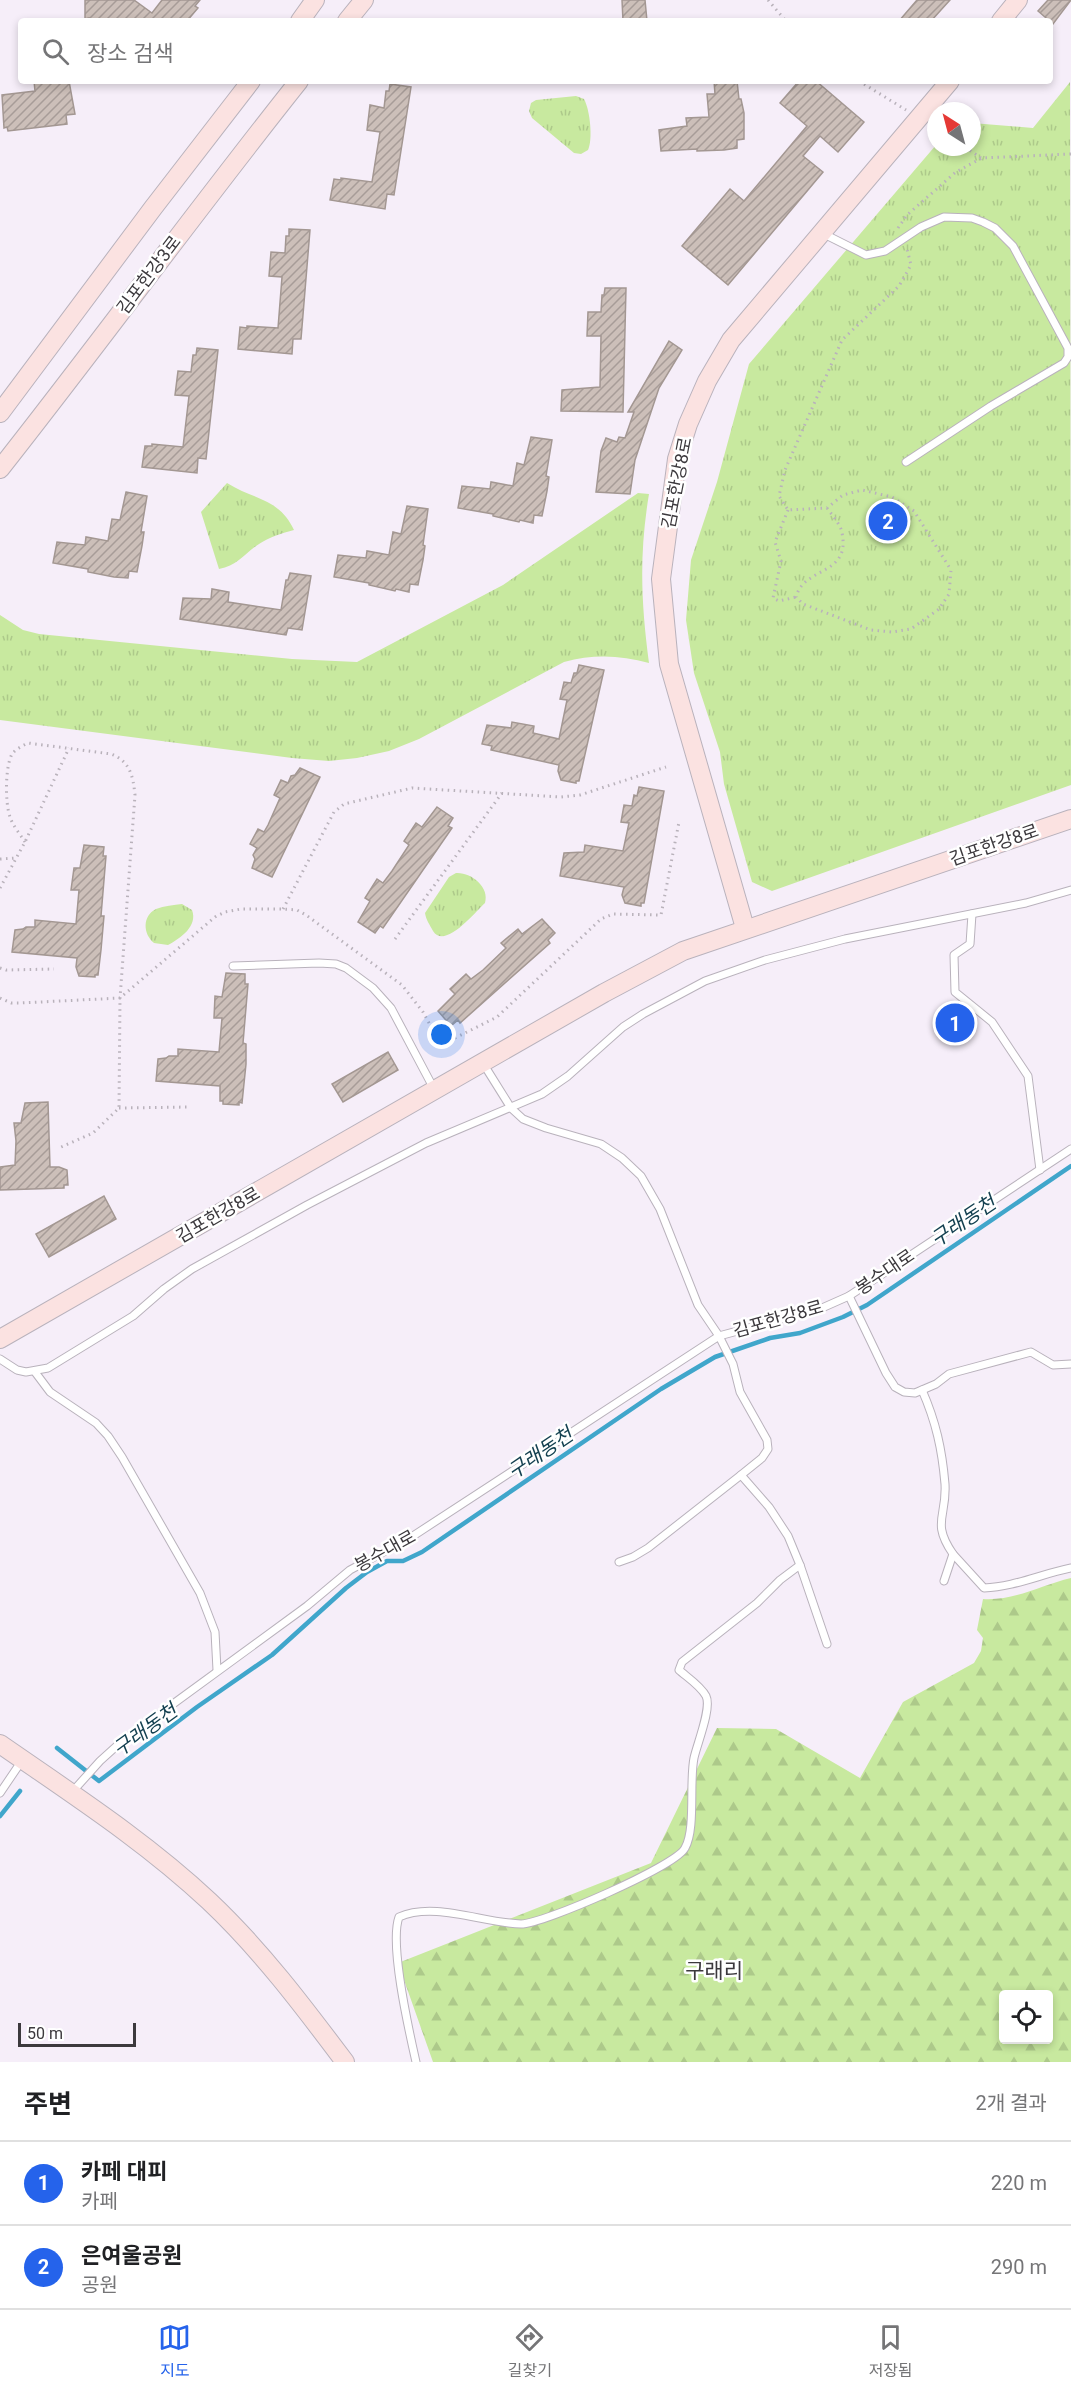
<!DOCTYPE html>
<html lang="ko">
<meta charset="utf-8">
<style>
body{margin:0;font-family:Roboto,"Noto Sans KR",sans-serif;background:#f2f2f2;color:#202124}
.controls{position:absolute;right:18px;bottom:18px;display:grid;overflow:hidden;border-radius:6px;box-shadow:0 3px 9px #0003}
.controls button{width:54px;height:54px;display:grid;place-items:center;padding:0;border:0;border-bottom:2px solid #e0e0e0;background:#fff;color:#202124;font:30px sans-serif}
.compass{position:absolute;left:927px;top:102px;width:54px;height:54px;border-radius:50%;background:#fff;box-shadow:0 3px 9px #0003;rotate:324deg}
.scale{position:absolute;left:18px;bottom:15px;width:118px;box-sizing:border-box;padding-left:6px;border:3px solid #3c393d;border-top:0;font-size:16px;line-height:21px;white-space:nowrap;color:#3c393d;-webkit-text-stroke:4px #fff;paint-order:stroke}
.you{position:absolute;left:442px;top:1035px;width:21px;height:21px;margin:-15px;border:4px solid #fff;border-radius:50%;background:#1a73e8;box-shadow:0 0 0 9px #1a73e833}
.badge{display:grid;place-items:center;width:39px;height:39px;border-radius:50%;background:#2563eb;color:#fff;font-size:20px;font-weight:700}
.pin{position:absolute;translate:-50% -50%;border:3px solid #fff;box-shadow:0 2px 6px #0006}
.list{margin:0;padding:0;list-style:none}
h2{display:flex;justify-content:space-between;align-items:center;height:78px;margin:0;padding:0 24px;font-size:26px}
h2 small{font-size:20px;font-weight:400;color:#757577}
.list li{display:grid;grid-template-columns:39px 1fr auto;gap:18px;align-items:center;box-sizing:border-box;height:84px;padding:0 24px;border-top:2px solid #e0e0e0}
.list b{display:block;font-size:22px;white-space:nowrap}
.list p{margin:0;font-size:20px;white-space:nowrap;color:#757577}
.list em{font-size:20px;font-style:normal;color:#757577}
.icon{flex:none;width:33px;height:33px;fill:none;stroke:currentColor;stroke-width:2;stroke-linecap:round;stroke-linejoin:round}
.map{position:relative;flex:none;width:1071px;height:2062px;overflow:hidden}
.search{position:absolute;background:#fff;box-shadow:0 3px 9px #0003;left:18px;right:18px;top:18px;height:66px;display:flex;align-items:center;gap:15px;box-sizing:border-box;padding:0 21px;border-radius:6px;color:#757577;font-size:22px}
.sheet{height:246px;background:#fff}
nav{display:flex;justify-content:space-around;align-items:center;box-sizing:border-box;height:84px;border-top:2px solid #e0e0e0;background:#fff;font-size:16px;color:#757577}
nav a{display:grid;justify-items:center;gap:3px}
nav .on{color:#2563eb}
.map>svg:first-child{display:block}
</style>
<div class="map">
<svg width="1071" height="2062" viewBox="0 0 1071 2062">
<defs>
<pattern id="forest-firs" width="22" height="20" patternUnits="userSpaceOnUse" patternTransform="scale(1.5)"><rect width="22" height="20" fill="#c8e99f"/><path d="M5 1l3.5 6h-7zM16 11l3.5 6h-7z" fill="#adc98a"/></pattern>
<pattern id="park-tufts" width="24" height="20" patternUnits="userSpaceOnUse" patternTransform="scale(1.5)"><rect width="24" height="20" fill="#c8e99f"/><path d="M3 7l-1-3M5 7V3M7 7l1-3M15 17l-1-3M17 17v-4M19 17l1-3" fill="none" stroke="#adc98a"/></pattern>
<pattern id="building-hatch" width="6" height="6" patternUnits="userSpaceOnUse" patternTransform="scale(1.5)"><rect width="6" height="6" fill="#ccbfb9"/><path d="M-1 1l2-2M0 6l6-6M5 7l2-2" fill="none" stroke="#a79c98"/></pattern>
</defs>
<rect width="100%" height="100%" fill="#f6eef9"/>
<path fill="url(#forest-firs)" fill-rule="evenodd" d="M1071,1578V2062H433L398,1963L651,1863L717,1728L776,1729L860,1778L903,1702L974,1663L981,1651L983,1638L977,1630L983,1599C1015,1601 1041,1585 1071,1578ZM1004,1994H1048V2040H1004Z"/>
<g fill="url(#park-tufts)">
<polygon points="1070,82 1071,785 772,891 752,882 724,784 720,752 694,673 686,620 691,560 717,482 749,364 936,145 936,147 972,147 972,123 1033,128"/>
<path d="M576,96L584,99C590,110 593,139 588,150L581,154L574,153L532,118L529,111L531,103L536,100Z"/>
<path d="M227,483C254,500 279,498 294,530C282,533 270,537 259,544C244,554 237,566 219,569L201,512Z"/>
<path d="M638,493L649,494C639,554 641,603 649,663C620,655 593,654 564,662L419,739L389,751L357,758L329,761L292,758L0,720V615L23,630L39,634L292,659L357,662L503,585Z"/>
<path d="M456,873C471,872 490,887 485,903C475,912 445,950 433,931C430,925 426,920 425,913L449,877Z"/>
<path d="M182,904L192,910C198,926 181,938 168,945L154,943C143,934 142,916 156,909C164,906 174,905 182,904Z"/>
</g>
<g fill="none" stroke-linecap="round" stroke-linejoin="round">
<g stroke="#40a6cb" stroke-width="4.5">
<polyline points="57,1748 99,1781 197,1707 272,1655 346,1588 367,1572 387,1561 403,1561 422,1552 661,1389 715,1357 770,1338 800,1333 843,1317 867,1305 1071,1166"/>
<polyline points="0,1816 20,1791"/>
</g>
</g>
<g fill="url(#building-hatch)" stroke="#a39792" stroke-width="1.5">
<polygon points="85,0 134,0 152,13 162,0 200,0 195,6 198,8 187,21 90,21 89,18 85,19"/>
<polygon points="622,0 645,0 647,21 623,21"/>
<polygon points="917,0 950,0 931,21 899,21"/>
<polygon points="1048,0 1071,0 1053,24 1038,11"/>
<polygon points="34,81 69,81 75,114 66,115 67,124 8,131 7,127 4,128 2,95 35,91"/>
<polygon points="714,81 737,81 739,99 741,99 744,113 744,139 737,140 737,148 724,150 697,151 697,149 661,151 659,130 687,126 686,118 709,117 707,94 715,94"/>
<polygon points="799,81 816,81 864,122 838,152 820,136 803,156 823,172 728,285 682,246 730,189 744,201 807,126 780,103"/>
<polygon points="390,84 411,87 394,195 387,194 385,209 330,200 334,179 341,180 341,178 372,182 380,132 367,130 370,105 384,108 386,91 389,91"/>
<polygon points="289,229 310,230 301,339 293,339 292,354 238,349 240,327 247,328 247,326 278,328 282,277 269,276 271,252 285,253 286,236 289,236"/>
<polygon points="605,288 626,288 623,412 561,411 562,390 600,387 601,336 587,336 588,312 601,312 602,295 604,295"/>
<polygon points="669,341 682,350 659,388 635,460 630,494 596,492 601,451 606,438 617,442 619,437 625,438 634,412 628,412"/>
<polygon points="197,348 218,350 206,459 198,458 197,473 142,467 145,446 152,446 152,444 183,447 189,396 175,395 178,371 191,372 193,355 196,355"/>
<polygon points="531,437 552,440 546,476 549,477 547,491 542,516 534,515 533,523 520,520 519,522 493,516 493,514 458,508 462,486 490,489 491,482 513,486 517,463 524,465"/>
<polygon points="126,492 147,496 141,532 144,532 142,546 137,572 129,571 128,578 114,577 88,572 88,569 53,563 57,542 85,545 86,537 108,541 112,519 120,520"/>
<polygon points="407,506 428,509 423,545 425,546 423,560 418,585 410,584 409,592 396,589 395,591 369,585 369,583 334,577 338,555 366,558 367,551 389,555 393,532 401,534"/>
<polygon points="290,573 311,576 302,630 288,628 286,635 180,619 183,598 211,599 212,589 229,592 228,602 281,610 286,580 288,580"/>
<polygon points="579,665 604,670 579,781 576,781 576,783 561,780 558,771 559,765 491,750 492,746 482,744 487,725 511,728 512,722 534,726 533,733 559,739 567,700 560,699 564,682 571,683 574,673 577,673"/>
<polygon points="300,768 320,777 272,877 252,868 255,859 253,855 257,848 250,844 258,829 264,832 268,825 280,798 274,795 281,780 288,783 291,776 295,775"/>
<polygon points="639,787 664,791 644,903 641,903 641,906 625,903 622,895 624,887 560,876 564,853 584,852 585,845 623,851 629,823 621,822 624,805 632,806 634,795 637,796"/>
<polygon points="437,807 453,818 448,826 452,828 383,928 380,926 375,933 358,922 370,901 365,898 377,879 383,883 392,871 409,845 404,841 416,823 422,827"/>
<polygon points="84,845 104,847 103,856 106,856 101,916 104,916 101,950 98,975 95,975 95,977 79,976 76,967 77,958 12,952 15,930 23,929 26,927 35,927 35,920 76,924 79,890 71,890 74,868 80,868"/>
<polygon points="542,919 555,933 548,940 550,943 460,1023 458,1020 451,1026 438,1011 455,994 450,989 466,974 471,979 483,970 506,948 501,943 518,929 522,934"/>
<polygon points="226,973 245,974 245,984 248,984 243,1043 246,1044 246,1064 242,1103 239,1102 239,1105 223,1104 223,1101 220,1101 220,1086 156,1081 158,1059 166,1058 169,1056 178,1056 178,1049 219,1052 222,1018 214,1018 215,996 222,997"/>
<polygon points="388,1052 398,1070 343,1102 332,1084"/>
<polygon points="48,1102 50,1167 59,1167 67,1170 68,1185 64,1185 64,1188 0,1190 0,1167 15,1165 16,1141 14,1123 21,1123 25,1103"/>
<polygon points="104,1196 116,1219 49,1257 36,1234"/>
</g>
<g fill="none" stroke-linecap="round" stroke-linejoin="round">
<defs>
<g id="lane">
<polyline points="824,234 866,255 885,251 921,227 944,217 972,218 983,222 995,228 1013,246 1068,348 1068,357 1064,363 991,406 906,462"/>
<polyline points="972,914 970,944 954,955 955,992 992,1022 1028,1076 1040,1170"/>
<polyline points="233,966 319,963 336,964 346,968 373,988 391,1008 434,1089"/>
<polyline points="486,1068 511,1108 523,1119 546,1128 601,1144 622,1158 641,1176 660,1209 698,1305 719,1336 822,1308 849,1296 1071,1149"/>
<polyline points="849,1296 886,1373 895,1387 904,1392 915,1393 936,1384 949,1374 1031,1352 1053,1365 1071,1364"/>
<polyline points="0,1359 17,1370 26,1372 48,1368 133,1316 164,1289 192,1269 307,1205 426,1143 542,1094 568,1076 623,1027 643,1014 705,981 765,960 845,939 1026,903 1071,890"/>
<polyline points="35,1372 50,1392 96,1423 108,1436 122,1457 200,1593 215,1632 217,1670"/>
<path d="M922,1390C936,1422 942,1449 945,1484C947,1517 931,1522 953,1554L944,1581"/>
<path d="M953,1554L984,1588C1014,1587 1041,1574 1071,1568"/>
<polyline points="619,1562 633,1557 648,1548 741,1475"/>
<polyline points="73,1791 100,1761 121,1742 307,1606 350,1570 413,1536 719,1336 733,1364 740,1392 767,1440 768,1449 762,1458 741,1475 769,1507 788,1536 800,1565"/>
<polyline points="0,1793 21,1762"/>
<path d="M416,2062C409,2031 389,1944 399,1917C434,1901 483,1923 521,1924C543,1924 676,1866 685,1848C696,1829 689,1782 694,1758C697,1744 712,1708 706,1696C701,1686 687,1677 679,1670L682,1662L757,1603L780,1580L800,1565L827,1644"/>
</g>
<g id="secondary">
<polyline points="300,21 315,0"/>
<polyline points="347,21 364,0"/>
<polyline points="1001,21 1018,0"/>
<polyline points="0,413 153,208 251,81"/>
<path d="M0,469C101,341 197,209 299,81"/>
<polyline points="745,928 669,664 661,579 677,459 688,424 707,381 731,340 950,81"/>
<polyline points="0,1339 604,993 683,951 1071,819"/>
<path d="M0,1744C72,1794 145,1841 209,1901C260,1949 303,2006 345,2062"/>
</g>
</defs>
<use href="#lane" stroke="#b9b2bc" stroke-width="9"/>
<use href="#secondary" stroke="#b9b2bc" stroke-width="20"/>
<g stroke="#b9b2bb" stroke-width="3" stroke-dasharray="1.5 4.5" stroke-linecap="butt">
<polyline points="768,0 786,21"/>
<polyline points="859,81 906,110"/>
<polyline points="965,147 981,158"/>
<polyline points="898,228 907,215 956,172 982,158 1071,154"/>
<path d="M827,508C832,515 841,525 842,533C851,576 804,566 796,597L803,604L871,630L892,632L911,629L939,609L949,594L951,570L914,511L892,497L862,490L843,495L827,508L788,510L779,496L785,470L842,340L899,286L911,265L907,249"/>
<polyline points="788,510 775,542 781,561 773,598 779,601 796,597"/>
<path d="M25,842C20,834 13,826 10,817C5,803 5,767 12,754C16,749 22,746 28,743L111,754C130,761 133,776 135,795L120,998L119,1108L93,1133L59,1148"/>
<polyline points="0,859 16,858"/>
<polyline points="0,888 25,842 69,748"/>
<polyline points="283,909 334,812 344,804 412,788 561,797 580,795 666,767"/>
<polyline points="395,939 502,793"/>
<polyline points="0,968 6,970 54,969"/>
<polyline points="0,998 11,1003 20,1003 120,998 215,917 225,912 241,909 283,909 297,910 306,915 402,985 423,1012 441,1045 497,1017 601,919 613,914 661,915 679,822"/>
<polyline points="119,1108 189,1107"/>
</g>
<use href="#lane" stroke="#fff" stroke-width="7"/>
<use href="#secondary" stroke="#fbe2e1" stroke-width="18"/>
</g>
<g text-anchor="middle" stroke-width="5" stroke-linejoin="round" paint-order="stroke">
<g font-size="18" fill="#3c393d" stroke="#fff">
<text transform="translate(149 275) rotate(-53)" y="6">김포한강3로</text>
<text transform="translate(677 483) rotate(-79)" y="6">김포한강8로</text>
<text transform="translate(994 845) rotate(-19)" y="6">김포한강8로</text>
<text transform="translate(218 1215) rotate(-30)" y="6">김포한강8로</text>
<text transform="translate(885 1272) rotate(-34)" y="6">봉수대로</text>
<text transform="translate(778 1319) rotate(-16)" y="6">김포한강8로</text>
<text transform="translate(385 1551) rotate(-29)" y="6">봉수대로</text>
</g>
<g font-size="20" font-style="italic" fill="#154151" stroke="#fff">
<text transform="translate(963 1221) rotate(-34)" y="7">구래동천</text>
<text transform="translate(540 1453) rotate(-34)" y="7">구래동천</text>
<text transform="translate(145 1730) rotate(-36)" y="7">구래동천</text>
</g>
<g font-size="21" fill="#3c393d" stroke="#fff">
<text x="714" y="1978">구래리</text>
</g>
</g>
</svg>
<div class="controls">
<button><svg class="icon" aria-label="locate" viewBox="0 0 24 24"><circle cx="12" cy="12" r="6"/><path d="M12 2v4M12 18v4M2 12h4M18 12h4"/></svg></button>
</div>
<svg class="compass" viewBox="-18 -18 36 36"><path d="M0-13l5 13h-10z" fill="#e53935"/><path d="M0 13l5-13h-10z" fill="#757577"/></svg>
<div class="scale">50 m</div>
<div class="you"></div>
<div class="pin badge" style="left:955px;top:1023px">1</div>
<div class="pin badge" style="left:888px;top:521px">2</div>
<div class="search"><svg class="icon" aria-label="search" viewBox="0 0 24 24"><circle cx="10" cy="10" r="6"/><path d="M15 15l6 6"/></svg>장소 검색</div>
</div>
<section class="sheet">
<h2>주변<small>2개 결과</small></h2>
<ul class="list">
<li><span class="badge">1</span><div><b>카페 대피</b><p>카페</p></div><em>220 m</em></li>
<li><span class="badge">2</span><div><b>은여울공원</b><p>공원</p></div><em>290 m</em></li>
</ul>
</section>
<nav>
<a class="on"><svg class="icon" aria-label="map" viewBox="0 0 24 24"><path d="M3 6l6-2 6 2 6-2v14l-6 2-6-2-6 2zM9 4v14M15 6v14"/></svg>지도</a>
<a><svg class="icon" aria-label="directions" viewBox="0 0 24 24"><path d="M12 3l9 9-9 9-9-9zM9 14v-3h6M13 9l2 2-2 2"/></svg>길찾기</a>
<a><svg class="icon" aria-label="saved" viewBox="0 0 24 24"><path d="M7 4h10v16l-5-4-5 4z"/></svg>저장됨</a>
</nav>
